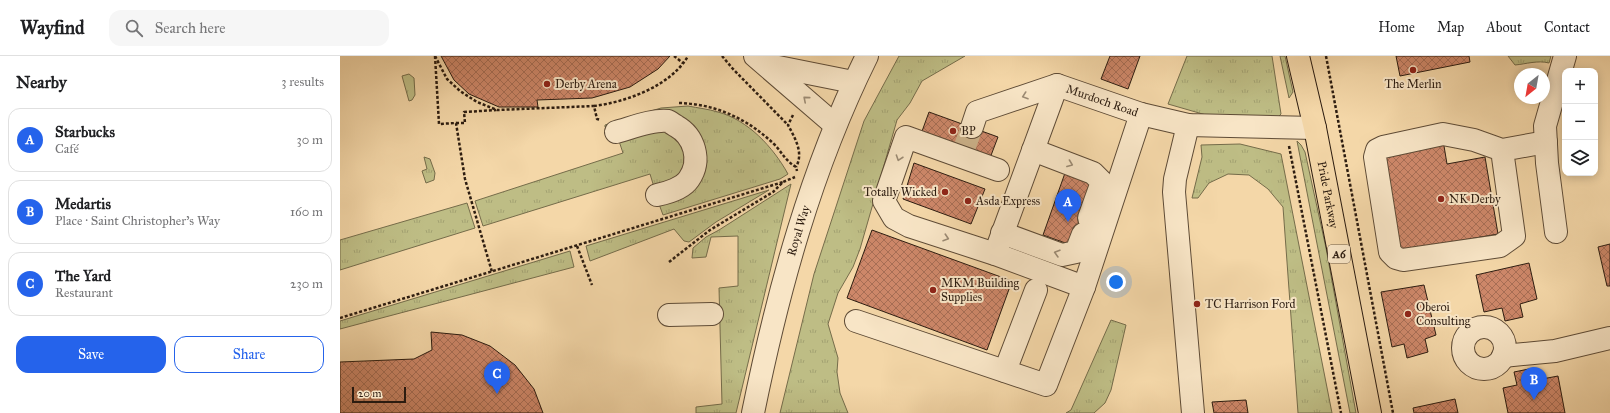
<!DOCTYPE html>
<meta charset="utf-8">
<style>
body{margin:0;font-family:"IM FELL Great Primer",serif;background:#f6f6f6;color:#202124}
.controls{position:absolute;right:12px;top:12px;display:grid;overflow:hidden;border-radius:8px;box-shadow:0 2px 10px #0003}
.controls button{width:36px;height:36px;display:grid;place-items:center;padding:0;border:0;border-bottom:1px solid #e0e0e0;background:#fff;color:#202124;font:20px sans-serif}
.compass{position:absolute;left:1174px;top:12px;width:36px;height:36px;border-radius:50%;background:#fff;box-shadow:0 2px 10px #0003;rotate:211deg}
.scale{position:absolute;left:12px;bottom:10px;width:54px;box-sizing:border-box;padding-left:4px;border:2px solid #2c1c10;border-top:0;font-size:11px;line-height:14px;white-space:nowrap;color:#2c1c10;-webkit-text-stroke:3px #f8e5c6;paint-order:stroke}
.you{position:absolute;left:776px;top:226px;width:14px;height:14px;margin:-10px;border:3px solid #fff;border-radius:50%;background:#1a73e8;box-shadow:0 0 0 6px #1a73e833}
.badge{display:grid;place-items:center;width:26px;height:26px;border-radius:50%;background:#2563eb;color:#fff;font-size:13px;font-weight:700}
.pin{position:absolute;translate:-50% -33px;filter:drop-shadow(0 1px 2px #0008)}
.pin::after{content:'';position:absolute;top:21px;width:14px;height:12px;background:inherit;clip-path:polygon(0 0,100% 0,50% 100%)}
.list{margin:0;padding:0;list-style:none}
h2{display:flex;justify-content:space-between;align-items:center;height:52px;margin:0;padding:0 16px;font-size:17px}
h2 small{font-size:13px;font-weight:400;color:#757577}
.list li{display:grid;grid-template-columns:26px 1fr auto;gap:12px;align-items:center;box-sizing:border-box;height:64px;margin:0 8px 8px;padding:0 8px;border:1px solid #e0e0e0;border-radius:12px}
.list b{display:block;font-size:15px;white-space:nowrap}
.list p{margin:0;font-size:13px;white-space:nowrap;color:#757577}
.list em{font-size:13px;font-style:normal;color:#757577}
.actions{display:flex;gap:8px;padding:12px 16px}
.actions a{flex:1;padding:9px 0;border:1px solid #2563eb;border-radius:12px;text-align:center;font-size:14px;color:#2563eb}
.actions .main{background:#2563eb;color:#fff}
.icon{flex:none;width:22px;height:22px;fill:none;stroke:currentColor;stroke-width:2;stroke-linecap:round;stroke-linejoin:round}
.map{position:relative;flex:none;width:1270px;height:357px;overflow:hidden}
header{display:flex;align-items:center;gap:24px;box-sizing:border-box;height:56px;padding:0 20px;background:#fff;border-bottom:1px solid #e0e0e0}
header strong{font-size:19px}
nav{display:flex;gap:22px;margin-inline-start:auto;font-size:14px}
.search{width:280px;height:36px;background:#f6f6f6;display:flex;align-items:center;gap:10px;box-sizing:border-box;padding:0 14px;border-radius:12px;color:#757577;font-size:15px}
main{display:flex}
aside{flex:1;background:#fff}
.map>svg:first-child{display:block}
</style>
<header>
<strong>Wayfind</strong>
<div class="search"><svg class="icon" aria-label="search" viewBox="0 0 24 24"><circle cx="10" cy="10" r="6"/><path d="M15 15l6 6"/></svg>Search here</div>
<nav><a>Home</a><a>Map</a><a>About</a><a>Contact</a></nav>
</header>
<main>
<aside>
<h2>Nearby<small>3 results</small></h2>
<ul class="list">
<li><span class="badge">A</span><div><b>Starbucks</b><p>Café</p></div><em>30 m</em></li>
<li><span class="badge">B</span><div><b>Medartis</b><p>Place · Saint Christopher's Way</p></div><em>160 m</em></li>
<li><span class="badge">C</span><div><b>The Yard</b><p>Restaurant</p></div><em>230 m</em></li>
</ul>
<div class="actions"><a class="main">Save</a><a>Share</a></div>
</aside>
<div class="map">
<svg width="1270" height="357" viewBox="0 0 1270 357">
<defs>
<pattern id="grass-tufts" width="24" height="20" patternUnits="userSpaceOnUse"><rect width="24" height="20" fill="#bebd85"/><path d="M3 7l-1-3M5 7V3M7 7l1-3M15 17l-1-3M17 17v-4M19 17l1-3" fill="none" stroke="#a3a272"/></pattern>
<pattern id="building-cross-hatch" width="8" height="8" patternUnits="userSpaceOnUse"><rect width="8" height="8" fill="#cd8769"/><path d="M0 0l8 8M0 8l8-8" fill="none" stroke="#a76e55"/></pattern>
</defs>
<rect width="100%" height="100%" fill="#f4d7a8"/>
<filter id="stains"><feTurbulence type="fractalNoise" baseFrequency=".005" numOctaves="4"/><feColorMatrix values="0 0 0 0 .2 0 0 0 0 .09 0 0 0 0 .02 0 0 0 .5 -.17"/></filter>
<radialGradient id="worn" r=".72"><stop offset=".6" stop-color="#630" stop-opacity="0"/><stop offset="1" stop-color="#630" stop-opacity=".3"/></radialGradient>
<g fill="url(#grass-tufts)" stroke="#756c4a">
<polygon points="559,0 625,0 582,25 570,47 557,64 520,193 513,211 498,237 488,268 498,302 497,316 500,337 508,357 440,357 474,218 524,65"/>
<polygon points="847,0 932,0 941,58 937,62 866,59 828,48"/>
<polygon points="940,0 945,0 953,36 949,42"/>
<path d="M1168,0H1211L1209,7C1198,4 1186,8 1175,9Z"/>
<polygon points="69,18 74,22 75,39 72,44 69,45 62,20"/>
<path d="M348,50C358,52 368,53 378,56C408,64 433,91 448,118L440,123L323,159L319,148L343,139L354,71L274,68L265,71V69L321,52Z"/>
<polygon points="323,74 333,78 345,94 343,114 337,122 314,131 310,118 143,170 135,145 283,97 279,85"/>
<polygon points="957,85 961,89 965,96 986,192 1016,357 1010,357"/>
<polygon points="900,88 941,98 992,357 958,357 943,151 928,133 909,119 888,118 869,127 858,142 852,142 862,101 861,89"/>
<polygon points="84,101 90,103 95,117 94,124 86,127 82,115 87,113"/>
<polygon points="451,128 396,357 356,357 356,351 382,348 379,232 398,230 398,180 371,181 366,201 352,202 353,192 366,181 379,174"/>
<polygon points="429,134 376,166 349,186 344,185 334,173 250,205 246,190"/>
<polygon points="127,147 135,172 0,214 0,184"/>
<polygon points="230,195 234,211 0,273 0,265"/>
<polygon points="771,264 786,269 771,334 765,347 754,357 726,357 731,354"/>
</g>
<g fill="url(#building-cross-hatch)" stroke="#2c1c10">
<polygon points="101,0 330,0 318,13 290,31 252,42 197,44 198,51 159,51 129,38 114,24"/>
<polygon points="770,0 800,0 788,33 761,23"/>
<polygon points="1056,0 1129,0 1130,6 1060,20"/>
<polygon points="589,56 658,81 650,102 581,78"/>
<polygon points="1103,84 1107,108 1145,101 1158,178 1061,195 1041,96"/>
<polygon points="574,107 645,133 631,168 563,143"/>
<polygon points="725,117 756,128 743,178 731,189 703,179"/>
<polygon points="532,174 672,225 647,294 507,242"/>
<polygon points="1270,188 1270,230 1267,230 1258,191"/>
<polygon points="1189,207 1197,243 1180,248 1183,261 1165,265 1162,252 1144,256 1136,219"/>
<polygon points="1084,229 1096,279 1085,283 1088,296 1067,302 1064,288 1052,291 1041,236"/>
<polygon points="91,276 122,279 150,290 175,309 194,333 203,357 0,357 0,306 74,303 92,294"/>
<polygon points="1194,312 1197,324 1218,320 1225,357 1168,357 1163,332 1177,329 1174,316"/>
<polygon points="1115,343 1118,357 1074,357 1073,352"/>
<polygon points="906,344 908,357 874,357 872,346"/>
</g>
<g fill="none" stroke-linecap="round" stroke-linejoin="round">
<polyline stroke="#ccb28a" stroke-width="22" stroke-dasharray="22 11" stroke-linecap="butt" points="624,93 632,71"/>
<defs>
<g id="minor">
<polyline points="415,0 495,69"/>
<polyline points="428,9 513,26"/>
<polyline points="848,69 835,123 834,136 853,357"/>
<path id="s1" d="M632,71L637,56L717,29L801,58L848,69L975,72"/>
<path d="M276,76C291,72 313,63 328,65C330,66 333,68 336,70C354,80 362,104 349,123C343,132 327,137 317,139"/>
<polyline points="693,94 753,117 762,126 749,162"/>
<polyline points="1162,94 1134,84 1103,78 1043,91 1037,94 1035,101 1050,196 1056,202 1063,204 1160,190 1174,180 1162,94 1206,86"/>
<polyline points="658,114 566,81 544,145 554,162 569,170 655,198 744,231"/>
<polyline points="1216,176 1207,107 1205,70 1225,0"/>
<polyline points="662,177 722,199 736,196 743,178"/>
<polyline points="655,198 717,29"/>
<polyline points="329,259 372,258"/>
<polyline points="516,265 706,329 744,231 801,58"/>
<circle cx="1144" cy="292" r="21"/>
<polyline points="1163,300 1215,295 1270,282"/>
<polyline points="665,315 696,234"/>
<path id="s2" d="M413,357C438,234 471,113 527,0"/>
</g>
<g id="major">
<path id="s3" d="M958,0L975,72L1030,357"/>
</g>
</defs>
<use href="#minor" stroke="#5e4b36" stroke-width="24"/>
<use href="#major" stroke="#2c1c10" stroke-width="24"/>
<g stroke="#2c1c10" stroke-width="2.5" stroke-dasharray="3 2" stroke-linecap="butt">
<polyline points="95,0 107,23 120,35 137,46 157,54 254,50 257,63 261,64"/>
<polyline points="95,0 99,68 116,67 125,123 152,216"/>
<polyline points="334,0 343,7"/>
<polyline points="382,0 393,13 448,69"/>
<polyline points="986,0 1053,357"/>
<path d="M339,47C376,48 408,63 435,89C442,97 446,105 456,111L457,115"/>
<path d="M254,50C286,46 331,30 348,0"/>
<path d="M453,59L448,69C455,82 464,97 456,111"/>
<polyline points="116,67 125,67 124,56 156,54"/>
<polyline points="949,90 1001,357"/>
<polyline points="237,190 252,229"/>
<polyline points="329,206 370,174 433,136 443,126 455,121"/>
<polyline points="0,262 443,126"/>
</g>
<use href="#minor" stroke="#f8e5c6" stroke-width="22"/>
<use href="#major" stroke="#f4d7a8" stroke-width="22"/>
</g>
<defs><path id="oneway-chevron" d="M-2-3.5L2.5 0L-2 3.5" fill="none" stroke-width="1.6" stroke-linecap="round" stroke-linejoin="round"/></defs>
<g stroke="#9c8b74">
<use href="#oneway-chevron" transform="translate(685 40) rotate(161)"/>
<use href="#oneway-chevron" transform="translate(466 43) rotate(-139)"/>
<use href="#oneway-chevron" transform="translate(559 102) rotate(109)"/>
<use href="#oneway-chevron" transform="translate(730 108) rotate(21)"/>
<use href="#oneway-chevron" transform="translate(606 182) rotate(18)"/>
<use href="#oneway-chevron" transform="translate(717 197) rotate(-164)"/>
</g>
<g fill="#8f2418" stroke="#f8e5c6" stroke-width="1.5">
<circle cx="1073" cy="14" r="4"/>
<circle cx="207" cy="28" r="4"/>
<circle cx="613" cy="75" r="4"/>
<circle cx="605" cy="136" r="4"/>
<circle cx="1101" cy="143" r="4"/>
<circle cx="628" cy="145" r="4"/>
<circle cx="593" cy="234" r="4"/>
<circle cx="857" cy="248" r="4"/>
<circle cx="1068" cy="258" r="4"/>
</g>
<g text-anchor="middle" stroke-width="4" stroke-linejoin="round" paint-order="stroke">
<rect fill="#f8e5c6" stroke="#695847" stroke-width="1" x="988" y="189" width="22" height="18" rx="3"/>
<g font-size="11" font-weight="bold" fill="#2c1c10">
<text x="999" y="202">A6</text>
</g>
<g font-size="12" fill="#2c1c10" stroke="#f8e5c6" text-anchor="start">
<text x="215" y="32">Derby Arena</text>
<text x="1073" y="32" text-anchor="middle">The Merlin</text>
<text x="621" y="79">BP</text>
<text x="597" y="140" text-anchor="end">Totally Wicked</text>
<text x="1109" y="147">NK Derby</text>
<text x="636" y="149">Asda Express</text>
<text x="601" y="231">MKM Building<tspan x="601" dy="14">Supplies</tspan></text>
<text x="865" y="252">TC Harrison Ford</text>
<text x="1076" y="255">Oberoi<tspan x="1076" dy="14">Consulting</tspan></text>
</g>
<g font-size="12" fill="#2c1c10" stroke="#f8e5c6">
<text dy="4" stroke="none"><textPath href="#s1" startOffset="148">Murdoch Road</textPath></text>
<text dy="4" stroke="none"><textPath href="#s3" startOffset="142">Pride Parkway</textPath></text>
<text dy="4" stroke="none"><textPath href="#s2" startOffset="188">Royal Way</textPath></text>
</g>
</g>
<rect width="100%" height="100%" filter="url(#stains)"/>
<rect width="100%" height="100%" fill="url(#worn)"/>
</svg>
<div class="controls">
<button>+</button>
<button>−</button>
<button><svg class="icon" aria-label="layers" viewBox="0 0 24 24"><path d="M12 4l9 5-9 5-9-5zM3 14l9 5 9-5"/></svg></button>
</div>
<svg class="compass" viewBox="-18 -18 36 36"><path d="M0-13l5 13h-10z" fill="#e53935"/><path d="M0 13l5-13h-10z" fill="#757577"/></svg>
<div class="scale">20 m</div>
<div class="you"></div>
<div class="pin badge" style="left:728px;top:166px">A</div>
<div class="pin badge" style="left:1194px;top:344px">B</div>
<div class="pin badge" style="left:157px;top:338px">C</div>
</div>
</main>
